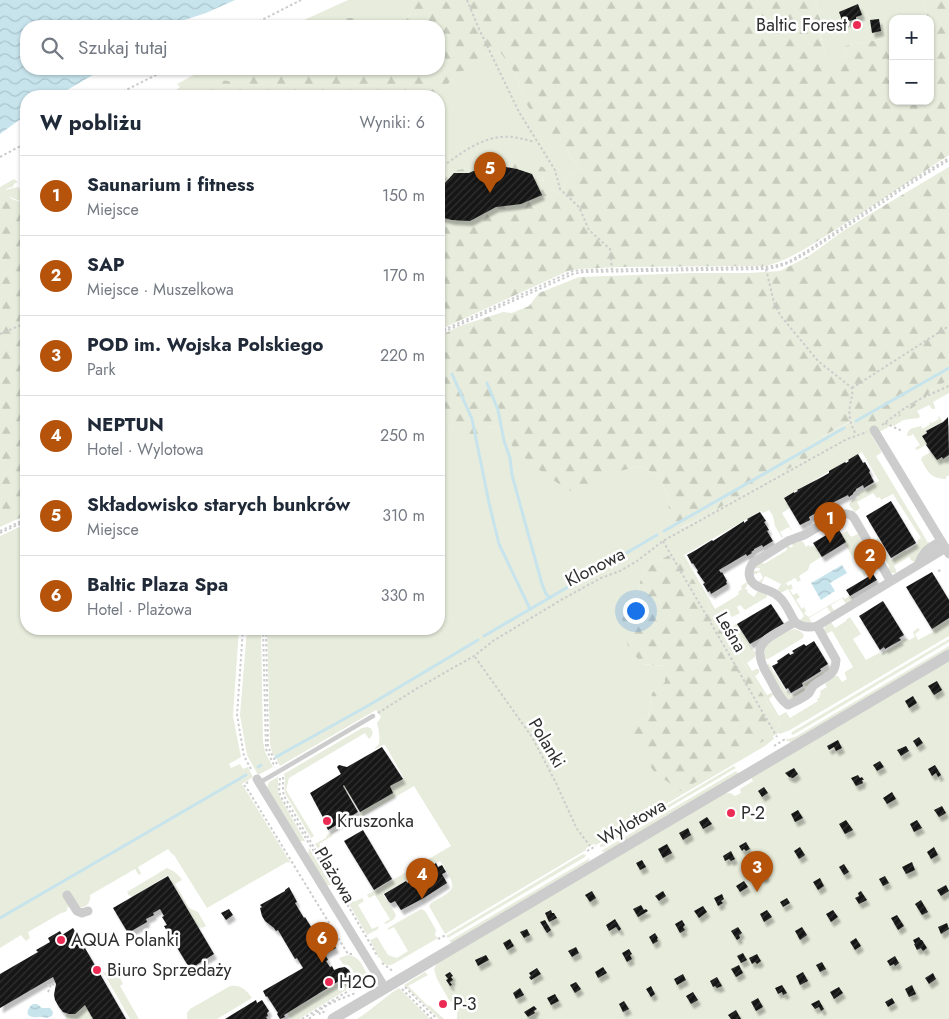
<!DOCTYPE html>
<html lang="pl">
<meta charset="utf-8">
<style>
body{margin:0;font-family:Jost,sans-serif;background:#f6f6f7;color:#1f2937}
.controls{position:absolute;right:15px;top:15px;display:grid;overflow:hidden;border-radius:10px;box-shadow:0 1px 4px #0004}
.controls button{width:45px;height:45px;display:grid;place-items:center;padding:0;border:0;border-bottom:1px solid #e0e1e3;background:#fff;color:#1f2937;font:25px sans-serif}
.you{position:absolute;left:635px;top:610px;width:18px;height:18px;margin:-12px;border:4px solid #fff;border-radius:50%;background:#1a73e8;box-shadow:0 0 0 8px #1a73e833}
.badge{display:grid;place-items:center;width:32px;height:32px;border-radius:50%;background:#b45309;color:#fff;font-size:16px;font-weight:700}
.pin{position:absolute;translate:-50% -41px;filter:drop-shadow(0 1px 2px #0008)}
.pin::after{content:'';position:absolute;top:26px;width:18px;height:15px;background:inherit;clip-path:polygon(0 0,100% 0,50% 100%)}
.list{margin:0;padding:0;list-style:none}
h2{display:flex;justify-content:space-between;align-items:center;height:65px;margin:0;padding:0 20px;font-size:21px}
h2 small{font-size:16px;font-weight:400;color:#747a83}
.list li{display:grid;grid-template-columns:32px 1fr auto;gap:15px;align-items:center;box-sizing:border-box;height:80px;padding:0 20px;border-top:1px solid #e0e1e3}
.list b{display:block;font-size:19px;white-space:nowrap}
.list p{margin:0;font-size:16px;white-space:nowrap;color:#747a83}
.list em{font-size:16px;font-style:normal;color:#747a83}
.icon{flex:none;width:28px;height:28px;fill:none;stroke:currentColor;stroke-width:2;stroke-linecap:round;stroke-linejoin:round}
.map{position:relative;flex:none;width:949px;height:1019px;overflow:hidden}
.search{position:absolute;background:#fff;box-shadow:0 1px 4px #0004;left:20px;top:20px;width:425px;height:55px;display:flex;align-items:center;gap:12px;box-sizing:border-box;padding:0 18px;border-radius:20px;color:#747a83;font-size:19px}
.panel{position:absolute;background:#fff;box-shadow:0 1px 4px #0004;left:20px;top:90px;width:425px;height:545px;border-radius:20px}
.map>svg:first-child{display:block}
</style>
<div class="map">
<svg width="949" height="1019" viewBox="0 0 949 1019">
<defs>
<pattern id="forest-firs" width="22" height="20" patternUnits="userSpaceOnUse" patternTransform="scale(1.25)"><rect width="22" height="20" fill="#e7ecdc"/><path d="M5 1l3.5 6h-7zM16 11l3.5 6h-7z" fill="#c6cbbd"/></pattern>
<pattern id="water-waves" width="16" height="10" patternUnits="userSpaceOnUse" patternTransform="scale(1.25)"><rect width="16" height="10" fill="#c7e4ed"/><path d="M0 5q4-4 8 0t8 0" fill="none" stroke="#abc4cc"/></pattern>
<pattern id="building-hatch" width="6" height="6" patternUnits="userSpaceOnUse" patternTransform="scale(1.25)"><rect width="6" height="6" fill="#161616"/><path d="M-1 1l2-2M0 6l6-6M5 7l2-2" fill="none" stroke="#303030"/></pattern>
<filter id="shadow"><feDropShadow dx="3" dy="5" stdDeviation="1" flood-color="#0004"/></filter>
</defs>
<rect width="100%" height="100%" fill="#fff"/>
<g fill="#e7ecdc" fill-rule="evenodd">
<polygon points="348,0 411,0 411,3 413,8 405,22 401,26 395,26 364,18 336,22 336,26 291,26"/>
<polygon points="815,0 923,0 926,13 925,19 893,19 893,37 844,46 847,57 827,62 820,33 824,32"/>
<path d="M500,52L517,76L523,97L566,150L580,169L566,179L563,191L558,193C551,189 544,185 542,176L515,163L503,160L458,170L449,174L442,175C438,166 439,161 442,153L439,145V96H435C444,90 451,81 457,72L469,71L480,57Z"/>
<polygon points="205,69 240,69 238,69 229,81 197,92 196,96 169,96 180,87 177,84"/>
<path d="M14,179L18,182L14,184L13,187L8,188L5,190L18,187L24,195L21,198L20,201C12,199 8,194 0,193V187Z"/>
<path d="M949,380V393L933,402L935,407V409H932L929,405L917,411L920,416L919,418L903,420L894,426L892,425L872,436L881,451V453L876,456L927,541V542H929L930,544L920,551L915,562L912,561L909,557L894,566L896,570V573H891L888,570L889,566L874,541L878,538L882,545L881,546L884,550H885L891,560C896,557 900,553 906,550L907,551L918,543L917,541L921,538L893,494L881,500L880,497L877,498L873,493L857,502L860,508L855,512L849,505L850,502L859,497L857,494L879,481L862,452L784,498L790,508L782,513L793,532L789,527L780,532L783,537L782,538L775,526L773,516L769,510L763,513L761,511L684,555L715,609L735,597L739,594L738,592L742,589L741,586L747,582L748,583L745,589L748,590L747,592L754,597L758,591L767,594V597L745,610L740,605L737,607L740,613L732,617L728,612L719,618L726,630L737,624L753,650L756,653L755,657L747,663L752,671L756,669H759V673L755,676L767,695L771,693L774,694L769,699L779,716L786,712L790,718L818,701L817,699L820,697L819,696L821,694L820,691L827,687L825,684L834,676H838L842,682L847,679L845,674V672L853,667L832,631L826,634L824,630L825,626L831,622L835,628L846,621V620L850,617L848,614L861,634L853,639L866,660L879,653L881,654L907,638L909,640L915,637L913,632L918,628L920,630L915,634L918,640L933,632L932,629L949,619V636L790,730L780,734L779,733L773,736L774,739L765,746L596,845L594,844L586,848V850L445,934L429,906L431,903C436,900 448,894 451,890C456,883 444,867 440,861L383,894L396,915L394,919L386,924L384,923L390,919L375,895L369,898L367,895L451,846L414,786L349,824L348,823L359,816L360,812L337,776L341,774L337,767L339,765L367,800L404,778L385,745H383L375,749V748L379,744C380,736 379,731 377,723L381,717L376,710L280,766L275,756L273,755L270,745L267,629H439V420L450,430L489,426L504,430L513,448L604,481L620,471L641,466L660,477L668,498L669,514L681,528L703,517L813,455L810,443L854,420L867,426L924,400L932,389ZM676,551L780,723L770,733L628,728L648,717L652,693L666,682L664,666L642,664L622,618L637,595L643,570Z"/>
<path d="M939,416L943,422L926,431L927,433L922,436L927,444L917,450L915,448L920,445L913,434L910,436H907C908,427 914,428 921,426L923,429L930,424L929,422L932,423L939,419L938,417Z"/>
<path d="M931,452H932L937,460L942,457L943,459L949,456V475L946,477V479C930,478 929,473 921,460L922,457Z"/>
<path d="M26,524V629H239L233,716L241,757L229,764L231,768L240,764L243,769L248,767L253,777L242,784L290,862L288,863L287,862L207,908L174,855L172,854L168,849L138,867L141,873L140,875L138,874L135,869L90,895C91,902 87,908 80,907L75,904L67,908V911L62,913H61L28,932L30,938L26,941L25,940L21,935L0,948V536Z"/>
<polygon points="847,531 851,537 858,534 865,546 859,550 866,562 872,559 874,560 873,562 868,565 873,573 870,575 869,573 864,576 845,544 843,544 841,534"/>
<polygon points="800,541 803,542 806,547 809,545 810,547 814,545 821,557 810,564 808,570 799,576 801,580 798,582 795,578 786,583 788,586 791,584 793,588 790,590 793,595 797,593 800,597 796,600 802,609 804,607 806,611 804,613 806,615 809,617 843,597 845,599 851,595 854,599 846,604 842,598 831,605 834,611 831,613 827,607 809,618 812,623 812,625 799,621 804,616 788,589 781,593 779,592 778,589 781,584 765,576 761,584 758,582 763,578 760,572 754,575 753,571 759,571 760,568 756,568 755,566 762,562 764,564 787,550 786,547 789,545 791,548 793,546 792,544 793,542 797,543"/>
<polygon points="247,629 261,629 263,741 265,752 273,767 258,775 247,755 240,715"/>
<path d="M795,629L800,631L804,635L803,638L768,659H764C764,655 764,651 766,647C769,640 788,630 795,629Z"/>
<polygon points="949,639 949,642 793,735 791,734 792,732"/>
<polygon points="949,646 949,650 791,742 785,740 795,737"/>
<polygon points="949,660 949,1019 457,1019 457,1010 460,1008 459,1004 454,1004 449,1000 437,979 434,969 437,963 724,793 730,793 735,796 741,793 740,789 753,781 751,777"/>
<polygon points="768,663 786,692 788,691 791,696 806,687 804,684 830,668 828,671 806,691 790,700 784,697 767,666"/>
<path d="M368,727C374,729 374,735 369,739L365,733L289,778L286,790L314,836L311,838L286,795C283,788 286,781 284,774L362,728Z"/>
<polygon points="734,766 736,768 602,847 600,847 600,845"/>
<polygon points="736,771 739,774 605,852 601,851"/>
<polygon points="278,777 278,791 280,797 305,841 300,841 298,838 267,788 269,782"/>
<polygon points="347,824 348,825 331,834 332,836 319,844 354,902 362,898 364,901 358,905 372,929 379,926 378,929 367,935 339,887 343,884 340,879 336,881 315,844 326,838 327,835"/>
<polygon points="309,848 331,885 326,885 308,854"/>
<polygon points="583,854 586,855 585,857 448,938 446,936"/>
<polygon points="590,858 588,862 452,943 449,941"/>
<path d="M167,868C173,870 179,875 182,880L175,884L189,908L198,912L206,926L202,928L201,927L199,928L168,875L132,897L130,895L129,896L127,892Z"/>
<path d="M421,909L425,911L436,930L435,935L438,938L395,963C393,964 390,966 387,965C381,964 373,946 370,940L377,937L388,955L397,958L408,951L394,927L388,930V928Z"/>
<path d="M348,955C359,956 362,965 367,974L366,978L355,985L353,983L356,974H354L352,969L348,965L343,964L339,958Z"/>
<polygon points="103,972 119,976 123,984 120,986 139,1019 130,1019"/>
<polygon points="425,972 428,975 408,986 428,1006 429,1005 444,1019 439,1019 404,985"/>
<polygon points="349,982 351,987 299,1019 291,1019 287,1013 337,984 343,985"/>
<path d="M230,986C241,985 245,989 252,998L217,1019H187V1013L190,1009Z"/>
<path d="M399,988L430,1019H357C372,1010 384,997 399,988Z"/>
<polygon points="85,1005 93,1019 66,1019 66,1013 75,1014"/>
</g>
<g fill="url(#forest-firs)">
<path d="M411,0H815L824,32L820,34L827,61L847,57L844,46L893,37V101H930V19H925L926,13L923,0H949V155C909,181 871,208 830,233C810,246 789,260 766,266L619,267L578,269L568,271L439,330V168L442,175L449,174L458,170L502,160L543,167L547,172L542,176L543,181L550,182L551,189L558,193L563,191L566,179L580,169L566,150L550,147L523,97L517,76L500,52L481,57L469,71L457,72C451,81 444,90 435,96H196L197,92L217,80L229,81L238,69H439V26H401L405,22L413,8L411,3Z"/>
<polygon points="341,18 364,18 395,26 336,26 336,22"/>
<polygon points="949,167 949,380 932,389 924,400 889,423 880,420 867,426 856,426 853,420 810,443 813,455 703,517 680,528 669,514 668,498 660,477 641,466 620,471 582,496 563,487 538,469 513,448 504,430 489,426 473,442 450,430 439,420 439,336 460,326 503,312 512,313 529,306 539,293 579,277 692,273 749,273 780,271 809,256 843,231 880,208"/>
<polygon points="0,193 7,194 12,199 26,204 26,515 0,527"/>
<polygon points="676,551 780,723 770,733 770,737 681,791 655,773 636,746 627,728 648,717 652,693 665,682 664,666 642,664 628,647 622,618 637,595 643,570"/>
</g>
<g fill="url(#water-waves)">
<polygon points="0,0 235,0 206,13 166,26 26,26 26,69 103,69 57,96 26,96 26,115 0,134"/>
<polygon points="842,565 847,573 830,583 835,591 821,600 811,583"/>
<path d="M33,1004H37L42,1008H50L53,1012L52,1016L46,1018C40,1015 39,1018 33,1017C24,1016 28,1007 33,1004Z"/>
</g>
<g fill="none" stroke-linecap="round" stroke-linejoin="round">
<g stroke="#c7e4ed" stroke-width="3">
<polyline points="452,374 472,419 489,503 499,544 530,609"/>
<polyline points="487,383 498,410 504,441 510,458 512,475 542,584 546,594 550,598"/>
<polyline points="856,421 949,368"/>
<polyline points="664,531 844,428"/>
<polyline points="484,636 657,535"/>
<polyline points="276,757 371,704 478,640"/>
<polyline points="258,767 261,765"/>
<polyline points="0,918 246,775"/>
</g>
</g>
<g fill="url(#building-hatch)" filter="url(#shadow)">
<polygon points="858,4 862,15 856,17 856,19 843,23 839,12"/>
<polygon points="879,19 881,31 872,33 870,20"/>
<polygon points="484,166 501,166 517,169 532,174 542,195 521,204 496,207 470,221 452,220 440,217 439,192 445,183 454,173 469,173"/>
<polygon points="948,417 949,455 943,459 942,457 937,460 926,445 927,444 922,436 927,433 926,431 943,422"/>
<polygon points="858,454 863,463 865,462 870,471 869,472 874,482 864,488 863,485 856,489 856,490 853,493 853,494 849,497 848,495 836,501 824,508 825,510 821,513 820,512 816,513 809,517 810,520 800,525 784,498 794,492 794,493 798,491 797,490 822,477 829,473 829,471 845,462 846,463 849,461 848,460"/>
<polygon points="891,501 916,543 891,558 866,516"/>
<polygon points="760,512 766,521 764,522 769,530 767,531 773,541 763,547 762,545 754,549 754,550 751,552 752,553 747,556 746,554 719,570 721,573 722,572 727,581 726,582 727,584 711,594 710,591 708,592 703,584 705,583 697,572 698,571 693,563 692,564 687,555 696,550 712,540 713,541 744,521 744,523 748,520 747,519"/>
<polygon points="838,528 846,542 822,557 813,543"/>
<polygon points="932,572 949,600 949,618 932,629 906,587"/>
<polygon points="873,574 877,580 850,596 846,590"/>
<polygon points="883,601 904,635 899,638 901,640 885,649 884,647 880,650 859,616"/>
<polygon points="771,604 784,624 750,644 737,624"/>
<polygon points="814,641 828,664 820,669 821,671 802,683 803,686 791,693 788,688 786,689 772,666 778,663 777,661 789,653 790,655 794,653 792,651 804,644 806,646"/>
<polygon points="937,681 942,690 934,695 928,686"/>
<polygon points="913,696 917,703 909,708 905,701"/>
<polygon points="919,737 923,743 917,747 913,741"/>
<polygon points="838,740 842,748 836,751 834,747 829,750 827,746"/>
<polygon points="906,746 909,751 901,756 897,750"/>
<polygon points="382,747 403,779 390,786 393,793 360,812 344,785 343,786 358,812 328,830 325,824 326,823 310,793 341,774 337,767 339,765 347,767"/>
<polygon points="880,761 884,767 877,771 873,765"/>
<polygon points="935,765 941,775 938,777 936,773 932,776 928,769"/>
<polygon points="794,768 798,774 793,778 789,777 785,773"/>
<polygon points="858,775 860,778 862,777 864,780 862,780 863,783 856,786 851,778"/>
<polygon points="764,787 768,793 762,797 758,791"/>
<polygon points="892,792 896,799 887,804 883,798"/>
<polygon points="942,806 946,813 939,817 934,810"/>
<polygon points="798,810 803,818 795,822 791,814"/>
<polygon points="707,817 712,824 703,829 699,822"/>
<polygon points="846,820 853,830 845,834 839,824"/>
<polygon points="917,820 922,828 914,832 910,824"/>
<polygon points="688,828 691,835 683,840 679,833"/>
<polygon points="363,830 392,879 374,890 344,841"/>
<polygon points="746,842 750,849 746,851 744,849 742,851 739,846"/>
<polygon points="667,844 672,853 663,858 658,849"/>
<polygon points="800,847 805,855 799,859 794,851"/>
<polygon points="934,847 938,855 931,859 927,852"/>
<polygon points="731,851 735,859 731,861 729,859 725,861 723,856"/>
<polygon points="642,860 646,867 640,870 636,863"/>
<polygon points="912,862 915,870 906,874 902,867"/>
<polygon points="436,863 438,867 442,865 446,872 442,874 447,883 422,899 401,910 395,901 391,903 389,902 384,894 406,881 408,883 414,879 413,877"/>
<polygon points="844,864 849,872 844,875 839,867"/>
<polygon points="763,869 767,876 763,879 761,877 759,878 756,873"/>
<polygon points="168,876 214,954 190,969 164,926 167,925 162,917 164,916 160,909 153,913 154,915 146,919 147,922 128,933 113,908"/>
<polygon points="885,876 889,883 883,886 879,879"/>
<polygon points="820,878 824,886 818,890 813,882"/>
<polygon points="744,881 748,887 740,892 736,886"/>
<polygon points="946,885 949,891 941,896 937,890"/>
<polygon points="289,887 297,902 295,903 304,918 305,917 323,946 332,941 336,948 325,954 328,960 326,961 330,967 332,966 334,970 339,968 345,967 349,970 351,974 348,975 347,979 345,982 339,981 284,1015 285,1017 280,1019 277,1014 278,1013 267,996 266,997 263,991 303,968 297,958 295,959 278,930 276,931 274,928 265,921 262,916 260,908 262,907 260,905 285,891 285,890"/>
<polygon points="592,891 596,898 590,902 585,895"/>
<polygon points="663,891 666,896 659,901 655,896"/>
<polygon points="861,891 867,900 859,904 855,898 859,896 858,893"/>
<polygon points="722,894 724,899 721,901 723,903 718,906 714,898"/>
<polygon points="787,898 790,903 783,907 780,902"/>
<polygon points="921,900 928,912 922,915 915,904"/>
<polygon points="641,905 644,910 646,909 648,911 638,917 633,909"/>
<polygon points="703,906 707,912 699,918 694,911"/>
<polygon points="229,909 233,915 226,920 221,913"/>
<polygon points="551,910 552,913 554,913 557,918 549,922 545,913"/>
<polygon points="767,910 772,917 764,922 760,914"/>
<polygon points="833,910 838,917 831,922 826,914"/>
<polygon points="897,915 904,926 898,930 891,918"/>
<polygon points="615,919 621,929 619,931 616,927 609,931 606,925"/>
<polygon points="545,920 551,930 547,933 540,922"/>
<polygon points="682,920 685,925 683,927 685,930 680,933 675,924"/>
<polygon points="947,923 949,929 941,934 938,927"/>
<polygon points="738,927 742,933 739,935 740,938 737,940 731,931"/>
<polygon points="802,927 807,935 800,940 795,931"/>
<polygon points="73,928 83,945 81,947 82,948 83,950 85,948 126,1019 93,1019 85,1005 75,1014 69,1014 63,1012 59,1007 55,1000 54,995 56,984 53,977 0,1008 0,974 38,952 36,950 50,942 48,938 60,931 62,935"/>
<polygon points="527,929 530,935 524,938 520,932"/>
<polygon points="655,933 658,938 657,939 658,941 653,944 649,937"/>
<polygon points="919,937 921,940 922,940 927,948 923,951 921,948 917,950 914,944 915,944 913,940"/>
<polygon points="856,938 861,946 855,950 850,942"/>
<polygon points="510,939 514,946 507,950 503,943"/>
<polygon points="576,947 579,953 572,957 568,951"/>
<polygon points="629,949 632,954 630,955 632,959 627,962 622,953"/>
<polygon points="743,953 747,960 741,963 737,956"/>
<polygon points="757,954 761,961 757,964 755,962 752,964 749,958"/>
<polygon points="486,955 489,960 478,966 475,960"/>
<polygon points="895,956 899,963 895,966 894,964 890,966 887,961"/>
<polygon points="822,962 826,969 820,972 816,965"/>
<polygon points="739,965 743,973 736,977 731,969"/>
<polygon points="603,967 607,973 598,978 595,972"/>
<polygon points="537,968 541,974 531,980 529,977 531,976 529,973"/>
<polygon points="450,972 453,976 451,977 453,980 450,982 452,985 450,986 446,980 448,979 445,975"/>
<polygon points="803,972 808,981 800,985 796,976"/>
<polygon points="933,973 936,979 929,984 925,978"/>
<polygon points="683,974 686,980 677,985 674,979"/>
<polygon points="717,977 722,986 717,988 715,986 713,987 710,981"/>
<polygon points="576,982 581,989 575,993 570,985"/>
<polygon points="782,985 787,993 783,995 782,992 778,994 775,988"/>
<polygon points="912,985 916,994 909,997 905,989"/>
<polygon points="651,986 655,994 651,997 646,989"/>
<polygon points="839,987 843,993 834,999 830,992"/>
<polygon points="520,988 524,995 516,999 513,993"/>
<polygon points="693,992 698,1000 691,1004 686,996"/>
<polygon points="555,994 559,1001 551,1005 547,998"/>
<polygon points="758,998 763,1007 756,1011 751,1002"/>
<polygon points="892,998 895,1003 888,1007 885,1002"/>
<polygon points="256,1000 257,1003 262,1000 269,1011 267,1013 268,1016 266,1017 267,1019 225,1019"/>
<polygon points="819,1000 824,1009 821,1011 819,1007 815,1009 811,1004"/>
<polygon points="624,1001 629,1009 623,1012 619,1004"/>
<polygon points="534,1006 537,1009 534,1011 535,1013 528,1017 524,1012"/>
<polygon points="736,1010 741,1019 731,1019 728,1015"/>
</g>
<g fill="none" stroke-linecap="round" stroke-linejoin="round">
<g stroke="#ccc" stroke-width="2" stroke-dasharray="2.5 2.5" stroke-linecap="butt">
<polyline points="467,0 479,29 519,112 555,170 560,189 579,207 589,230 610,249 612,269"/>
<polyline points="250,26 301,0"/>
<polyline points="114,96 168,69"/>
<polyline points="0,157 26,143"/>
<path d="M439,169C460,154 484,134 512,137C520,138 527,140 535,142"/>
<path d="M766,269L774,303L780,315L818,361L852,388C853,395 851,399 850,406C848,416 851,425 856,435"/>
<polyline points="439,332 573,271 583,270 766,267 778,265 788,262 807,251 909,182 949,158"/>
<polyline points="0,334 26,323"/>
<path d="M439,334L573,274L583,272L766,269C792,266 812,249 834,235C852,223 870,211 888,199C907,185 928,173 949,160"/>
<polyline points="852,388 949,326"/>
<polyline points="885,423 902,431"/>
<polyline points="882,425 905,408 922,398 949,386"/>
<polyline points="0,531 26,519"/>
<polyline points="0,533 26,521"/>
<polyline points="663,541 777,737"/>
<polyline points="938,571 941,570"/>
<polyline points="243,629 237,715 244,756 252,771"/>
<polyline points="263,629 266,749 275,767"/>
<polyline points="266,629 268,746 270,751 277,764"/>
<polyline points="475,657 532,737 555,781 577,829 590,846"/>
<polyline points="378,713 416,689 474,656 493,641 561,600 601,578 620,571 637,561 663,541 847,439 867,432"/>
<polyline points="774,746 787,738"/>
<polyline points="283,777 283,791 284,796 378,957"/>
<polyline points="280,778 279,791 281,797 319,860"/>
<polyline points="248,782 244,785 248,790 348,954 352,954"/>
<polyline points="587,851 596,846"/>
<polyline points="438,939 446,935"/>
<polyline points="382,963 394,972"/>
<polyline points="47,985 56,984"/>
<polyline points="405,987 437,1019"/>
<polyline points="402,989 432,1019"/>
<polyline points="48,992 51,985"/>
<polyline points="319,1012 320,1014 327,1010"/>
<polyline points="302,1019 368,979"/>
<path d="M309,1019C322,1006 339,999 356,993"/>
</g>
<polyline stroke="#ccc" stroke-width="4.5" points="259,783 373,716"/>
<g stroke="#ccc" stroke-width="9">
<polyline points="874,430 949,554"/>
<path d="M919,563C924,550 929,548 941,541"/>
<path d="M795,622C802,628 809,628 817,626L946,548"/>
<path d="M817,626L836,660C835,678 824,676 813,686C811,689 811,690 809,693C804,698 794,702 788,705C779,699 775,688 770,679C747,642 766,640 795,622C790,614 786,602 778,596C772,590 764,590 757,586C748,581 747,571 753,563L788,541L804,535L840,514H847L851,515L854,518L890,580"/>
<polyline points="257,779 385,988"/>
<polyline points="67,895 77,911 82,913 88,911"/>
</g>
<polyline stroke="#ccc" stroke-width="11" points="333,1019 949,655"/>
</g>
<g fill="#ec2b55" stroke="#fff" stroke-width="2">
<circle cx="857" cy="25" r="5"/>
<circle cx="731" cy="813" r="5"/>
<circle cx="327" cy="821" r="5"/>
<circle cx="61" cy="940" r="5"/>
<circle cx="97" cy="970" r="5"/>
<circle cx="329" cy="982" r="5"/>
<circle cx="443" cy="1004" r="5"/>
</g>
<g text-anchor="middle" stroke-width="5" stroke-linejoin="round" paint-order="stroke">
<g font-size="18" fill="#2f2f2f" stroke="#fff" text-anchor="start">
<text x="847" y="31" text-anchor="end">Baltic Forest</text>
<text x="741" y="819">P-2</text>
<text x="337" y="827">Kruszonka</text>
<text x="71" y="946">AQUA Polanki</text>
<text x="107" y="976">Biuro Sprzedaży</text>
<text x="339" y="988">H2O</text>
<text x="453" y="1010">P-3</text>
</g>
<g font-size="18" fill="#2f2f2f" stroke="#fff">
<text transform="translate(595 567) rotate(-27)" y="6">Klonowa</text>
<text transform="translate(731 632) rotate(60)" y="6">Leśna</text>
<text transform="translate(547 743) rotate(59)" y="6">Polanki</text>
<text transform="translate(632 822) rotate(-30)" y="6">Wylotowa</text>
<text transform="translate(335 875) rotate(59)" y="6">Plażowa</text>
</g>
</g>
</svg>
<div class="controls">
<button>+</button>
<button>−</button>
</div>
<div class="you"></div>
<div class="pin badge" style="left:830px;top:543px">1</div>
<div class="pin badge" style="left:870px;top:580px">2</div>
<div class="pin badge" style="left:757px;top:892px">3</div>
<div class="pin badge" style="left:422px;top:899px">4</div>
<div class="pin badge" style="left:490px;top:193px">5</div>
<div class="pin badge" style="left:322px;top:963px">6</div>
<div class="search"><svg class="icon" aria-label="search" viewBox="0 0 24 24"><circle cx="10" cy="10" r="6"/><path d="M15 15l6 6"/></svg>Szukaj tutaj</div>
<section class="panel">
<h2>W pobliżu<small>Wyniki: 6</small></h2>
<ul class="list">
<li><span class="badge">1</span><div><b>Saunarium i fitness</b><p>Miejsce</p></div><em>150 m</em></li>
<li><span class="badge">2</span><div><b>SAP</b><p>Miejsce · Muszelkowa</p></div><em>170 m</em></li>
<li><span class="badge">3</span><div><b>POD im. Wojska Polskiego</b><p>Park</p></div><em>220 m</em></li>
<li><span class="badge">4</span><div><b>NEPTUN</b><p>Hotel · Wylotowa</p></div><em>250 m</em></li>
<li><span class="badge">5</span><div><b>Składowisko starych bunkrów</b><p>Miejsce</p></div><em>310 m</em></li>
<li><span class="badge">6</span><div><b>Baltic Plaza Spa</b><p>Hotel · Plażowa</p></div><em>330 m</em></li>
</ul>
</section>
</div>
